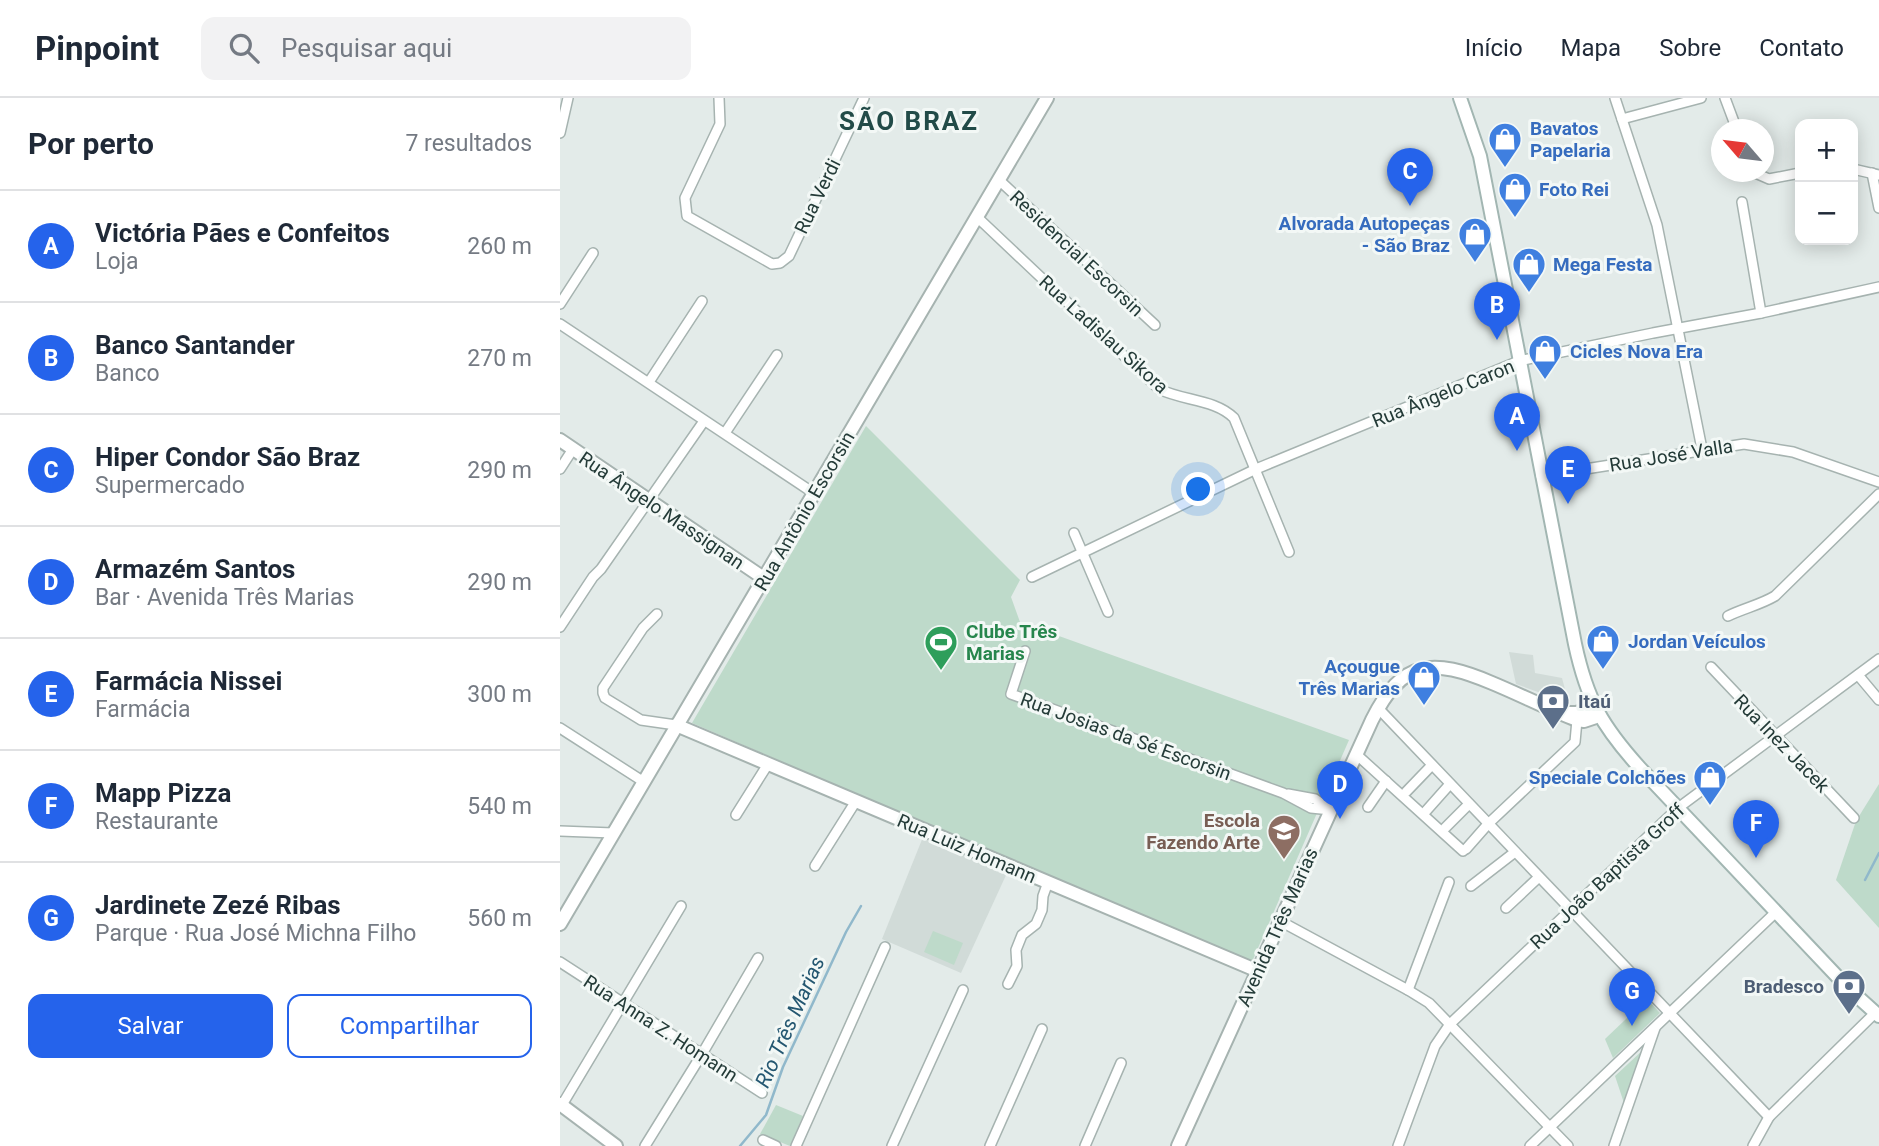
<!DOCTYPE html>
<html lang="pt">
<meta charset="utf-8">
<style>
body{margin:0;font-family:Roboto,sans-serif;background:#f2f2f3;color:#1f2937}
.controls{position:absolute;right:21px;top:21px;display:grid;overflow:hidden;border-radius:14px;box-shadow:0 4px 18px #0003}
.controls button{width:63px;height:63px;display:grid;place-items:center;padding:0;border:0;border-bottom:2px solid #e0e1e3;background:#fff;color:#1f2937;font:35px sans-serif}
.compass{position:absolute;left:1151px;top:21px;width:63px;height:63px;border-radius:50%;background:#fff;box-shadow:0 4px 18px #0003;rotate:298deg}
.you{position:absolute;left:639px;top:392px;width:24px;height:24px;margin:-18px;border:5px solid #fff;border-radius:50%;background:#1a73e8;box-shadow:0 0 0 10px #1a73e833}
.badge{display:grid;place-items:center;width:46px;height:46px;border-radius:50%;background:#2563eb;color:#fff;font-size:23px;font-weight:700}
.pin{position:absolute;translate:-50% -58px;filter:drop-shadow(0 2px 4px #0008)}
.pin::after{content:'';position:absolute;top:37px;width:24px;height:21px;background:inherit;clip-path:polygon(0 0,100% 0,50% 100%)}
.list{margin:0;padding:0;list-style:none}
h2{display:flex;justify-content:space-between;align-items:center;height:91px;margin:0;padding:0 28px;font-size:30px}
h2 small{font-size:23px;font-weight:400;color:#747a83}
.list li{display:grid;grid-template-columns:46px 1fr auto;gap:21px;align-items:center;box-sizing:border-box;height:112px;padding:0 28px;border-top:2px solid #e0e1e3}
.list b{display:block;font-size:26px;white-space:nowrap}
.list p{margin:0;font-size:23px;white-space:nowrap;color:#747a83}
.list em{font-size:23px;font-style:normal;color:#747a83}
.actions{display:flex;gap:14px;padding:21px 28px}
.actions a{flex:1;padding:16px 0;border:2px solid #2563eb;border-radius:14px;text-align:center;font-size:24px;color:#2563eb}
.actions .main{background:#2563eb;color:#fff}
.icon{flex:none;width:38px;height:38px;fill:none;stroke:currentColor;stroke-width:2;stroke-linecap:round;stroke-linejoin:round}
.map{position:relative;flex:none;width:1319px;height:1048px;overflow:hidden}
header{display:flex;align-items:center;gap:42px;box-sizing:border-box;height:98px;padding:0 35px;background:#fff;border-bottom:2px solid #e0e1e3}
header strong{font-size:33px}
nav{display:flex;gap:38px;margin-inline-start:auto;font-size:24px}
.search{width:490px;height:63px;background:#f2f2f3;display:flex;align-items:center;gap:18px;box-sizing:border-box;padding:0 24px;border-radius:14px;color:#747a83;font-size:26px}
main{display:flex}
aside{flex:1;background:#fff}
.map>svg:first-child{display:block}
</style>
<header>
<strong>Pinpoint</strong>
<div class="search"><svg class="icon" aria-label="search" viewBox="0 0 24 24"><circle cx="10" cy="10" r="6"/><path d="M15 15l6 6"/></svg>Pesquisar aqui</div>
<nav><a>Início</a><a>Mapa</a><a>Sobre</a><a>Contato</a></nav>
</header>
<main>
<aside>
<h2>Por perto<small>7 resultados</small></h2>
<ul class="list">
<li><span class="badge">A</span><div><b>Victória Pães e Confeitos</b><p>Loja</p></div><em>260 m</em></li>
<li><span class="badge">B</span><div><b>Banco Santander</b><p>Banco</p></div><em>270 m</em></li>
<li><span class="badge">C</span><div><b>Hiper Condor São Braz</b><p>Supermercado</p></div><em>290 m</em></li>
<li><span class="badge">D</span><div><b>Armazém Santos</b><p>Bar · Avenida Três Marias</p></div><em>290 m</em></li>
<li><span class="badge">E</span><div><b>Farmácia Nissei</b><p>Farmácia</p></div><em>300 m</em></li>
<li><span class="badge">F</span><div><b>Mapp Pizza</b><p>Restaurante</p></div><em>540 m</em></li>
<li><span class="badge">G</span><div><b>Jardinete Zezé Ribas</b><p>Parque · Rua José Michna Filho</p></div><em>560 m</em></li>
</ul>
<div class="actions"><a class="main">Salvar</a><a>Compartilhar</a></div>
</aside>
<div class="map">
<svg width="1319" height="1048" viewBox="0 0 1319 1048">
<rect width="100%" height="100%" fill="#e3ebe9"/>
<g fill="#d1dbd8">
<polygon points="949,554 973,557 975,575 1002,580 1006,595 1003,603 956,586"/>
<polygon points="363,739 447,775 401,875 322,841"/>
</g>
<g fill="#bedaca">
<polygon points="306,328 460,482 451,499 460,524 789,642 691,866 132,625"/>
<polygon points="1319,686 1319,830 1276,782 1296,723"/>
<polygon points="373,833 403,845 394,867 364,854"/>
<polygon points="1087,901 1100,915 1053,960 1045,941"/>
<polygon points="1083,952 1065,1008 1055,978"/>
<polygon points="216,1007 243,1018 230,1048 200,1036"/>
</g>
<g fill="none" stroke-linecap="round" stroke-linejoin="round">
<g stroke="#90b8cb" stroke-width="2.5">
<polyline points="1305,782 1319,755"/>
<polyline points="180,1048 206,1017 223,969 286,834 301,808"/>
</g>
<defs>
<g id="minor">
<polyline points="159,0 160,26 125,100 127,118 212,166 220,165 229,158 304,0"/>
<polyline points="1055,0 1097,127 1142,351"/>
<polyline points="1165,0 1177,32"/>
<polyline points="1062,21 1141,0"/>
<polyline points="0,35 8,0"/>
<polyline points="1293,71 1319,77"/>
<polyline points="1193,74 1209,81 1240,75"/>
<polyline points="1312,75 1319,110"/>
<polyline points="439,82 595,227"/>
<polyline points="1182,104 1201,215"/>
<path d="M417,119L599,291C623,303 655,301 674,320L729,454"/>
<polyline points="0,206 33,155"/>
<polyline points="0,226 255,396"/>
<polyline points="89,284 142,203"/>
<polyline points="165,335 217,257"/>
<polyline points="0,371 13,351"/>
<polyline points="981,378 1184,346 1233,354 1319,384"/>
<polyline points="514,435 548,514"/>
<polyline points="472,479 696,371 959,263 1093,235 1201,215 1319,189"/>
<polyline points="97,516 83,530 43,590 43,595 45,600 81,622 116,627"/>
<path d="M1168,518C1184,510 1200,507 1215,498L1319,396"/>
<polyline points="0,529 33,479 41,471 144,323"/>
<polyline points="465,553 451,596 723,695 751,710 771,712"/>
<polyline points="1151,569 1294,720"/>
<polyline points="1298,577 1319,602"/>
<polyline points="818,610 1209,1019"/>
<polyline points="0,630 84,684"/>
<polyline points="796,656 903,753"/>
<polyline points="846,694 872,667"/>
<polyline points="728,696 755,701 771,712"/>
<polyline points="808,709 826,683"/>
<polyline points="866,713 890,686"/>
<polyline points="176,717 208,666"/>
<polyline points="885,730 909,706"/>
<polyline points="0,733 53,735"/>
<polyline points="906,751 928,726 1015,644 1017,622"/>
<polyline points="255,768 296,703"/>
<polyline points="911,788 955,754"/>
<polyline points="946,810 979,779"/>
<polyline points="720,823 848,892 869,905 1008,1048"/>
<polyline points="0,864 202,995"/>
<polyline points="448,886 457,868 456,852 462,837 476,826 482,812 483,798 488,784"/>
<polyline points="848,892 889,784"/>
<polyline points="2,1007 121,808"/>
<polyline points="203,1042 216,1048"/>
<polyline points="85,1048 142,956 198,860"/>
<polyline points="236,1048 325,849"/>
<polyline points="332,1048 403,892"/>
<polyline points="430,1048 482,931"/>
<polyline points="525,1048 561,965"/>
<polyline points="838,1048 875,948 890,926 1118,710 1319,561"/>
<polyline points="970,1048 1216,814"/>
<polyline points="1054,1048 1095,930"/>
<polyline points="1193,1048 1209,1019 1315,915"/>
</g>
<g id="tertiary">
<polyline points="0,342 205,481"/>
<polyline points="1005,615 1016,615 1034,610"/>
<polyline points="116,627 698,873"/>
<polyline points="0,826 487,0"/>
<polyline points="0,1006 56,1048"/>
<path d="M618,1048L812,622C842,561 873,560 932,585C961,597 988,611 1017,622L1024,623L1039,618"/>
</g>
<path id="secondary" d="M900,0L920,58L1015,546C1027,602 1042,628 1080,670L1289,891L1319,918"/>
</defs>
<use href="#minor" stroke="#a6b3b0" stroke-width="12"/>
<use href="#tertiary" stroke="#a6b3b0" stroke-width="16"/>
<use href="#secondary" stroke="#a2b6b2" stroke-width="16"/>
<use href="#minor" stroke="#fff" stroke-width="9"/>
<use href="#tertiary" stroke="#fff" stroke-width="12"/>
<use href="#secondary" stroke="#fff" stroke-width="12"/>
</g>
<defs>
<symbol id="shop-pin" viewBox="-11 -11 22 30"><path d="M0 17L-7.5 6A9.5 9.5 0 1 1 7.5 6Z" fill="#3f7fe0" stroke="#f3f8f6"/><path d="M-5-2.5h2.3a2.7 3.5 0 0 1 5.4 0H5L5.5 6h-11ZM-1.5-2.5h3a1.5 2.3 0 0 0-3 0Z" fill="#fff"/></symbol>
<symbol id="stadium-pin" viewBox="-11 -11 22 30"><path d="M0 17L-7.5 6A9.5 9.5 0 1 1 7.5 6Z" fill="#2e9e5b" stroke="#f3f8f6"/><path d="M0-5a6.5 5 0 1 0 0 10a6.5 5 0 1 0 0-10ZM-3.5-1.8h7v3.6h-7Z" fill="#fff"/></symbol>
<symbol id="bank-pin" viewBox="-11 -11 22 30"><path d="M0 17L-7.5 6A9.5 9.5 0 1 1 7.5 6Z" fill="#5c6f8a" stroke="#f3f8f6"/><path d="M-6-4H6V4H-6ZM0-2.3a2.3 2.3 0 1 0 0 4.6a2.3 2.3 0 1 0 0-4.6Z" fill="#fff"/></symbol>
<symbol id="school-pin" viewBox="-11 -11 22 30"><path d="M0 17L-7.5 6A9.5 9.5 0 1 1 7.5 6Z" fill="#8d6e63" stroke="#f3f8f6"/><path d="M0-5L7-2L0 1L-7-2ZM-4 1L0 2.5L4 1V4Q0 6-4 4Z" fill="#fff"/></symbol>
</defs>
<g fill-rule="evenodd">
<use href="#shop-pin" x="926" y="22" width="38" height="52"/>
<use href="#shop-pin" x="936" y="72" width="38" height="52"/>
<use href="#shop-pin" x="896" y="117" width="38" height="52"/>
<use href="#shop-pin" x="950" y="147" width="38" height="52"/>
<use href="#shop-pin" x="966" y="234" width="38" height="52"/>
<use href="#shop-pin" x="1024" y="524" width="38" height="52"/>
<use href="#stadium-pin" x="362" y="525" width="38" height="52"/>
<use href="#shop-pin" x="845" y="560" width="38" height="52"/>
<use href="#bank-pin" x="974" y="584" width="38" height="52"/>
<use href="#shop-pin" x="1131" y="660" width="38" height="52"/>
<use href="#school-pin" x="705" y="714" width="38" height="52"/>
<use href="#bank-pin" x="1270" y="869" width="38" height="52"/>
</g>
<g text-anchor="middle" stroke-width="6" stroke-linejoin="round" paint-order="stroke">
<g font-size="19" font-weight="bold" fill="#366cbe" stroke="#f3f8f6" text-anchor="start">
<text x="970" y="37">Bavatos<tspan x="970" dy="22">Papelaria</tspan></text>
<text x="979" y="98">Foto Rei</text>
<text x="890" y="132" text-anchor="end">Alvorada Autopeças<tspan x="890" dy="22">- São Braz</tspan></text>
<text x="993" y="173">Mega Festa</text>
<text x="1010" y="260">Cicles Nova Era</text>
<text x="1068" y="550">Jordan Veículos</text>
<text x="840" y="575" text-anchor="end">Açougue<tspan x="840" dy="22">Três Marias</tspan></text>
<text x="1126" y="686" text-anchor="end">Speciale Colchões</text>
</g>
<g font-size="19" fill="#243b38" stroke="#f3f8f6">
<text transform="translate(257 98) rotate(-64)" y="7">Rua Verdi</text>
<text transform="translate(517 155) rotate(43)" y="7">Residencial Escorsin</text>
<text transform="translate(544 236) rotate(42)" y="7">Rua Ladislau Sikora</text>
<text transform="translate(883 295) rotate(-22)" y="7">Rua Ângelo Caron</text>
<text transform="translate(1111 357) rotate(-9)" y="7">Rua José Valla</text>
<text transform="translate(102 412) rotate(34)" y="7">Rua Ângelo Massignan</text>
<text transform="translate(244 413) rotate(-60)" y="7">Rua Antônio Escorsin</text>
<text transform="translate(566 638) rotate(20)" y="7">Rua Josias da Sé Escorsin</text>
<text transform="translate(1222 645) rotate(46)" y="7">Rua Inez Jacek</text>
<text transform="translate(407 750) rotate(23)" y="7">Rua Luiz Homann</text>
<text transform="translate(1047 778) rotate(-43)" y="7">Rua João Baptista Groff</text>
<text transform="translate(717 829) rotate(-66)" y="7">Avenida Três Marias</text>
<text transform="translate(101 930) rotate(33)" y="7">Rua Anna Z. Homann</text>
</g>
<g font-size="19" font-weight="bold" fill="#27864d" stroke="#f3f8f6" text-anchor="start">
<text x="406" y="540">Clube Três<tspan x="406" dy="22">Marias</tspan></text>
</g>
<g font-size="19" font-weight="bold" fill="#4e5e75" stroke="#f3f8f6" text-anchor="start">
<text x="1018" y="610">Itaú</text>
<text x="1264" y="895" text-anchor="end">Bradesco</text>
</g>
<g font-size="19" font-weight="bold" fill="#785e54" stroke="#f3f8f6" text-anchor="end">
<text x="700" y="729">Escola<tspan x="700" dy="22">Fazendo Arte</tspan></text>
</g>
<g font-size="21" font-style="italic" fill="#245771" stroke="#f3f8f6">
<text transform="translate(230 924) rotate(-66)" y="7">Rio Três Marias</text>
</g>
<g font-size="26" font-weight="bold" letter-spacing="2" fill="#224b48" stroke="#f3f8f6">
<text x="349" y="32">SÃO BRAZ</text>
</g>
</g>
</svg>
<div class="controls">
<button>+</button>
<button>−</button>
</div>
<svg class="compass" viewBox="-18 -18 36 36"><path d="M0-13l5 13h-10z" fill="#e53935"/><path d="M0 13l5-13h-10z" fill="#747a83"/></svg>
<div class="you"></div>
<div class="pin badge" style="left:957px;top:353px">A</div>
<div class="pin badge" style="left:937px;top:242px">B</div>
<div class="pin badge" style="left:850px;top:108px">C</div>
<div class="pin badge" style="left:780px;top:721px">D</div>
<div class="pin badge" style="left:1008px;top:406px">E</div>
<div class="pin badge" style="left:1196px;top:760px">F</div>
<div class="pin badge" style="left:1072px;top:928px">G</div>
</div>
</main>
